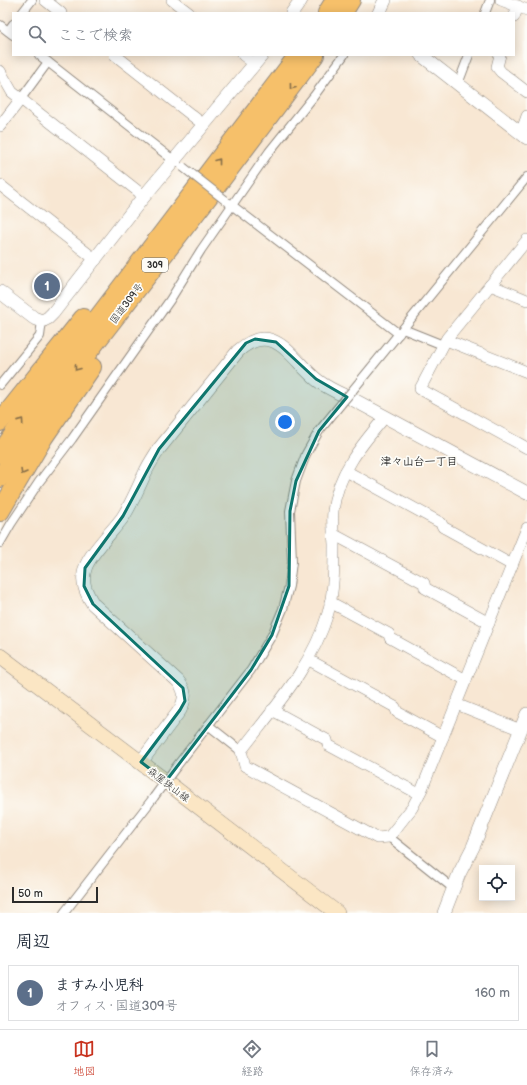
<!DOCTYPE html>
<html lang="ja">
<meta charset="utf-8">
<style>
body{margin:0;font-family:"Balsamiq Sans","Klee One",sans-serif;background:#f2f2f3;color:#1f2937}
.controls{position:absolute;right:12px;bottom:12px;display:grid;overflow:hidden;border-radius:0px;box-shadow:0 2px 10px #0003}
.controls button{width:36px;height:36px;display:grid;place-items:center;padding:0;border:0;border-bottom:1px solid #e0e1e3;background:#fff;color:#1f2937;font:20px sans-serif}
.scale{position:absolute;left:12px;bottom:10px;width:86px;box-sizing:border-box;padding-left:4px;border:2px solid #2b2b2b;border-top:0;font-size:11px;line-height:14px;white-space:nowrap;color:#2b2b2b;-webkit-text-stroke:3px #fdfcf7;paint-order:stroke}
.you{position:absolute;left:285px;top:422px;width:14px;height:14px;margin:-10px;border:3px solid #fff;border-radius:50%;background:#1a73e8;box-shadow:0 0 0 6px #1a73e833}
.badge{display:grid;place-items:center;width:26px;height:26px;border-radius:50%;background:#c8321e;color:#fff;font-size:13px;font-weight:700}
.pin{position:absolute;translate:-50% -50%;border:2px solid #fff;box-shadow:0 1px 4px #0006}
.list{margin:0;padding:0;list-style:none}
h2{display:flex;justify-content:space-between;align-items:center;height:52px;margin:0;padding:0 16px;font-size:17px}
h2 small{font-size:13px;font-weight:400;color:#747a83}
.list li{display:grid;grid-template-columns:26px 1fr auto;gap:12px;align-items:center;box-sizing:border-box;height:56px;margin:0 8px 8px;padding:0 8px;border:1px solid #e0e1e3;border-radius:0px}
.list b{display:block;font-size:15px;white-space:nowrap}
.list p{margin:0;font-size:13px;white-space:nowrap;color:#747a83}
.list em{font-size:13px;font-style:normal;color:#747a83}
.icon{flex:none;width:22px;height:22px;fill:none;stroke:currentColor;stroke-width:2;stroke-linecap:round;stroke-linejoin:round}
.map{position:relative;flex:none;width:527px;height:913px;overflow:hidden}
.search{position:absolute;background:#fff;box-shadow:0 2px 10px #0003;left:12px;right:12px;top:12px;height:44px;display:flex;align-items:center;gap:10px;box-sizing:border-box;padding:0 14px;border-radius:0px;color:#747a83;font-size:15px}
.sheet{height:116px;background:#fff}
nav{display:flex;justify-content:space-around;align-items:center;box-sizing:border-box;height:56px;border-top:1px solid #e0e1e3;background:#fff;font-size:11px;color:#747a83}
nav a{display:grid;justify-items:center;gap:2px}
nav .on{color:#c8321e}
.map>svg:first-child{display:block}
</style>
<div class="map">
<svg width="527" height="913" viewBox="0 0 527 913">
<rect width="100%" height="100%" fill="#fdfcf7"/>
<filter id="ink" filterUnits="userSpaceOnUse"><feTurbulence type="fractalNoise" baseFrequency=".025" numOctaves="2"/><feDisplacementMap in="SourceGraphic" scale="8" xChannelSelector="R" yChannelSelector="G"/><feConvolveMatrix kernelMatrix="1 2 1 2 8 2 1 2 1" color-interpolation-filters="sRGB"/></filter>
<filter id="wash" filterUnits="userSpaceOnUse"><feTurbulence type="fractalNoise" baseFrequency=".012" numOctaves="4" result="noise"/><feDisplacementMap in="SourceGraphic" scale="16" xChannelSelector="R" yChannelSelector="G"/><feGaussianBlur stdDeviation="0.9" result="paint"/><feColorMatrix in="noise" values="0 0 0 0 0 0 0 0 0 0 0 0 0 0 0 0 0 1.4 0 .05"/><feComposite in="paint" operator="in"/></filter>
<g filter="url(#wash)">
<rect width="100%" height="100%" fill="#f8e7d3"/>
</g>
<g filter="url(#ink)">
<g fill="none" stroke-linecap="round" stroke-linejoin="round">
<defs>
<g id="pedestrian">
<polyline points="22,13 32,0"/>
<polyline points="485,13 490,0"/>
<polyline points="0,25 13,35"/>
<polyline points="8,31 13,24"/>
<polyline points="39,55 177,163"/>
<polyline points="458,84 469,55"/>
<polyline points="20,100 48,62"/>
<polyline points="229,203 399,334"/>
<polyline points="403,329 443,345"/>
<polyline points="0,385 40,336 42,321"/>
<polyline points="352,391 527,177"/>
<polyline points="0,543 11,524 39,482 72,439 170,300 201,250 269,152 314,96 344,55"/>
<polyline points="208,725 241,751"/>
<polyline points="176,767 251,670 272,635 283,609 289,586 292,562 290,511 296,481 306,454 319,431 341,404"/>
<polyline points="389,837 454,889"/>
<polyline points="64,913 154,797"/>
</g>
<g id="minor">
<polyline points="45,0 61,13"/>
<polyline points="172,0 189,13"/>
<polyline points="501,0 527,10"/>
<polyline points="514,17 518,6"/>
<polyline points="115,55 204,125"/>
<polyline points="243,55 255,64"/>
<polyline points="500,55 497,67 501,72 527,92"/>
<polyline points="0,71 12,92 144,196"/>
<polyline points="0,126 20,100"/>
<polyline points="521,133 527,116"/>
<polyline points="0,185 96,260"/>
<polyline points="527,240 447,338 420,389 527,448"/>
<polyline points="490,285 527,300"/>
<polyline points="446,340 527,372"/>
<path d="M385,417C362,444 337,474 333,511C332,522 333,533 334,544C334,567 334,591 328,613C312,667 274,708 241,751L245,766L377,838L389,837L412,808L422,789L527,528"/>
<polyline points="346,471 441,523 443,527 512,565"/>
<polyline points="333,534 424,583 425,588 489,623"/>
<polyline points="330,602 389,634 390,638 466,680"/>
<polyline points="309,660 395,707 397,712 443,737"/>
<polyline points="456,704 521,730"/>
<polyline points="272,710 327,740 328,745 419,794"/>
</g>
<g id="tertiary">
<polyline points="292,13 301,0"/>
<polyline points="379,13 385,0"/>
<polyline points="421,55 527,138"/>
<polyline points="0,292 34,318 42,321 48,318 53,313 141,200 262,55"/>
<path d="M141,762L180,710C186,698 186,691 178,681L93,604C86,593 81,582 85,569C89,554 113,531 123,517C132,503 138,488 145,473C149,464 154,457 159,449L238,351C274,319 291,359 317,380C328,389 341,394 354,400L527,493"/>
<polyline points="444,913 459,874 473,847 527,714"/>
</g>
<polyline id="secondary" points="0,656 168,783 337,913"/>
<g id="trunk">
<polyline points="327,13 335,0"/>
<polyline points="343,13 351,0"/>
<polyline points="0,422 83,318"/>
<polyline points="0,454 48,383 298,55"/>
<polyline points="0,478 31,431 76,368 213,191 315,55"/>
<polyline points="0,512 44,437 92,367"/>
</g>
</defs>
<use href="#pedestrian" stroke="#92897f" stroke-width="10"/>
<use href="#minor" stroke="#92897f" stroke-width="12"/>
<use href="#tertiary" stroke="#92897f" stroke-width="14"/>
<use href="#secondary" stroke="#92897f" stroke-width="16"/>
<use href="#trunk" stroke="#92897f" stroke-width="20"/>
<use href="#pedestrian" stroke="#fff" stroke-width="8"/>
<use href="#minor" stroke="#fff" stroke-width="11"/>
<use href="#tertiary" stroke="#fff" stroke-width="13"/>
<use href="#secondary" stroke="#fbe6c4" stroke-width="15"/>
<use href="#trunk" stroke="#f6c06b" stroke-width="18"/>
<defs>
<g id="pedestrian-bridge">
<polyline points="183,167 225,200"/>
<polyline points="341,404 352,391"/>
<polyline points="154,797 176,767"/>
</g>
</defs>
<use href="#pedestrian-bridge" stroke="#92897f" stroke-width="10" stroke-linecap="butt"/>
<use href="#pedestrian-bridge" stroke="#fff" stroke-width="8"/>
</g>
<defs><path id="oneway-chevron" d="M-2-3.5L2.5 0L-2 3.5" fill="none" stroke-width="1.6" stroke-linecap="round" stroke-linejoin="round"/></defs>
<g stroke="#866e48">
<use href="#oneway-chevron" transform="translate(292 87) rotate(127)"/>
<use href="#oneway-chevron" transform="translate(218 161) rotate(-52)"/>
<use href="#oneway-chevron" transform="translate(77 368) rotate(127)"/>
<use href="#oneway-chevron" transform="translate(21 421) rotate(-55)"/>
<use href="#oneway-chevron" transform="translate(23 472) rotate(120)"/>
</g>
</g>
<path fill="#0f766e" fill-opacity="0.2" stroke="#0f766e" stroke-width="3" stroke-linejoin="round" d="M255,339L276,342L316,379L347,397L319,431L296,481L290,511L289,586L272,635L251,670L166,781L141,762L180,710L185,701L183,688L93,604L84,586L85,568L123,516L159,449L246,343Z"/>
<g text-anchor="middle" stroke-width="3.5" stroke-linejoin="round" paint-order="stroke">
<rect fill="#fdfcf7" stroke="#6a6a68" stroke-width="1" x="142" y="258" width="26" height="14" rx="3"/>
<g font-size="9" font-weight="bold" fill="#2b2b2b">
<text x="155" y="268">309</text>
</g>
<g font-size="10" fill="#2b2b2b" stroke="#fdfcf7">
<text transform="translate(126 303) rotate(-53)" y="4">国道309号</text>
<text transform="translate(169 784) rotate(37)" y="4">森屋狭山線</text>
</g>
<g font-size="11" font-weight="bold" fill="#2b2b2b" stroke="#fdfcf7">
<text x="419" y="465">津々山台一丁目</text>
</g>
</g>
</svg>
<div class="controls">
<button><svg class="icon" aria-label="locate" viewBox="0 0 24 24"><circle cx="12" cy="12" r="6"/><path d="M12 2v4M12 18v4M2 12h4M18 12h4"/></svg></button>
</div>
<div class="scale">50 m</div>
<div class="you"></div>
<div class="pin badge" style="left:47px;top:286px;background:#5c6f8a">1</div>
<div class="search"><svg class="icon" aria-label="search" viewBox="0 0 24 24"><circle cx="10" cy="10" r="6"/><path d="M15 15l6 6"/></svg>ここで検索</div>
</div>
<section class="sheet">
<h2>周辺<small></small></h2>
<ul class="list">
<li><span class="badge" style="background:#5c6f8a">1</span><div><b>ますみ小児科</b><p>オフィス · 国道309号</p></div><em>160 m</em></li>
</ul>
</section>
<nav>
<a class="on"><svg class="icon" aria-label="map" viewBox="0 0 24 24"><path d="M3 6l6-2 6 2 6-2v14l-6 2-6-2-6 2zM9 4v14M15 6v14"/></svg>地図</a>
<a><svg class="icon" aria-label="directions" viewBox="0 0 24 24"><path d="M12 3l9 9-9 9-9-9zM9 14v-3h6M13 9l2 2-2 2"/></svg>経路</a>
<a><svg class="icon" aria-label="saved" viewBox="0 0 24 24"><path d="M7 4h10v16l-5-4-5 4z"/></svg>保存済み</a>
</nav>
